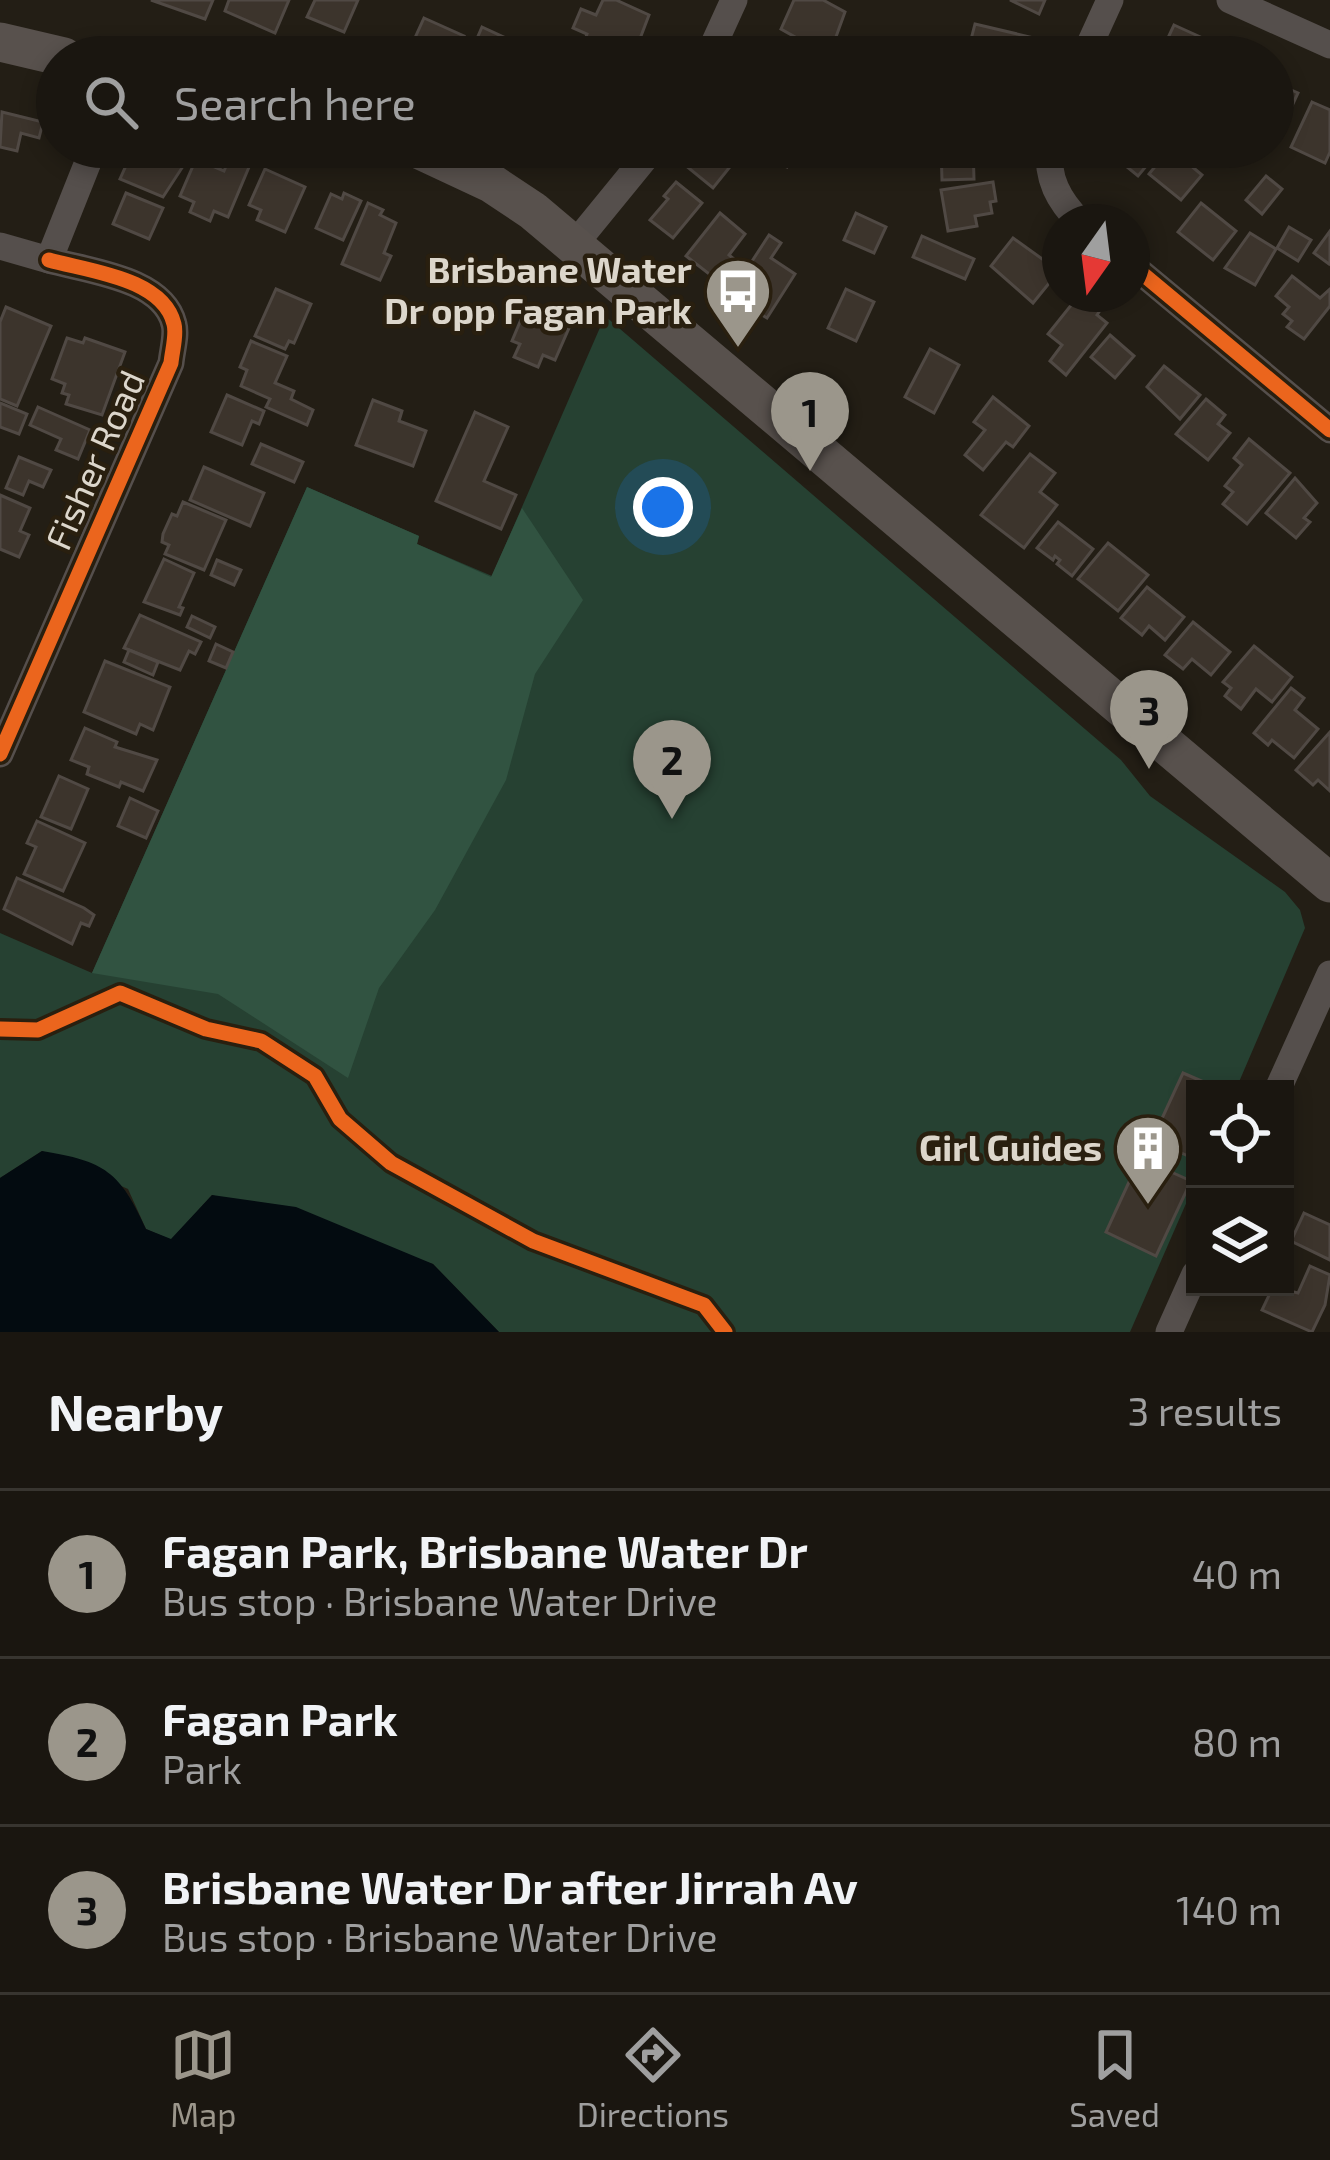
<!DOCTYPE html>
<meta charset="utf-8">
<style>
body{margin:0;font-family:"Exo 2",sans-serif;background:#27231e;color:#f1f3f6}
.controls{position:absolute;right:36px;bottom:36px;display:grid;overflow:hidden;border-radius:0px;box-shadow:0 6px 18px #0003}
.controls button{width:108px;height:108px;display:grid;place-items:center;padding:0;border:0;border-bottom:3px solid #383530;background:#1a1610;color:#f1f3f6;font:60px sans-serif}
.compass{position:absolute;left:1042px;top:204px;width:108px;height:108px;border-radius:50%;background:#1a1610;box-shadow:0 6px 18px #0003;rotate:194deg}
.you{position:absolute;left:663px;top:507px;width:42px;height:42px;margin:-30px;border:9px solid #fff;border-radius:50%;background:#1a73e8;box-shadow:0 0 0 18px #1a73e833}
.badge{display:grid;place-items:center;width:78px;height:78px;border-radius:50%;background:#9b968b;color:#111;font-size:39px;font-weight:700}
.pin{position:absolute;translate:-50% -99px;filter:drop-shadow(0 3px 6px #0008)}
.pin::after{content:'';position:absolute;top:63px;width:42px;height:36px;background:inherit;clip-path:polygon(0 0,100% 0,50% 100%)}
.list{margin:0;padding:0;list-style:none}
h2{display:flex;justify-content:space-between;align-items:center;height:156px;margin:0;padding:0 48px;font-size:51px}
h2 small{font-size:39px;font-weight:400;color:#9f9f9f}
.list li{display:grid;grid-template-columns:78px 1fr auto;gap:36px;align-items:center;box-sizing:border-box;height:168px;padding:0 48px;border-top:3px solid #383530}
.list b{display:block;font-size:45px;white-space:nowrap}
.list p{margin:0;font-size:39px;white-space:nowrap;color:#9f9f9f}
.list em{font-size:39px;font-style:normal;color:#9f9f9f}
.icon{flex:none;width:66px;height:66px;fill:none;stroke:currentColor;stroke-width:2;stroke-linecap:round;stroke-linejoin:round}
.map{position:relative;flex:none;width:1330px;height:1332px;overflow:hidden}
.search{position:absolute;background:#1a1610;box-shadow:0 6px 18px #0003;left:36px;right:36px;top:36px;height:132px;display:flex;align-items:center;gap:30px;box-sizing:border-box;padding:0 42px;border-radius:66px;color:#9f9f9f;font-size:45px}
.sheet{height:660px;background:#1a1610}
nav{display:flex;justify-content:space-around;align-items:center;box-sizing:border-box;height:168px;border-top:3px solid #383530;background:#1a1610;font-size:33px;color:#9f9f9f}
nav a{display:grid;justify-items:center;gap:6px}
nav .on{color:#9b968b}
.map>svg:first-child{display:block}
</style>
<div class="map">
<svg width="1330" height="1332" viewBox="0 0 1330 1332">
<rect width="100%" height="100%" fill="#231e15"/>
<polygon fill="#264132" points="605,316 1121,760 1150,796 1285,892 1300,910 1305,928 1236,1089 1195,1089 1195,1183 1130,1332 499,1332 433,1264 212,1195 171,1240 146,1229 128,1189 42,1151 0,1178 0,933 92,973 307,487 419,536 417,544 492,576"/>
<polygon fill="#315341" points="307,487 419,536 417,544 491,577 522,508 583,600 535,674 506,780 435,910 379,988 348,1078 218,994 92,973"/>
<path fill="#030b10" d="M42,1151C105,1161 120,1172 146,1229L171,1239L212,1195L296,1207L433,1264L499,1332H0V1178Z"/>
<g fill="#3c342c" stroke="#504944" stroke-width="3">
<polygon points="151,0 213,0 205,19"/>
<polygon points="229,0 289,0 275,33 225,11"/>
<polygon points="315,0 358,0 344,32 307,17"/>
<polygon points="603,0 616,0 649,15 633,57 624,57 585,40 587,34 573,28 581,9 596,15"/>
<polygon points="794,0 823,0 845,12 829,56 781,29"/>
<polygon points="1010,0 1045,0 1039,14"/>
<polygon points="424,18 464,36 455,57 423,57 409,51"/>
<polygon points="975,24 1030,37 1025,57 967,55"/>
<polygon points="1174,25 1229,50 1226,57 1159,57"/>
<polygon points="482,27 523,46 518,57 469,57"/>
<polygon points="788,45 816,57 770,57 773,50 784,55"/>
<polygon points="1273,82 1298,93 1279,134 1273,131"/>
<polygon points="1312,102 1330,110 1330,152 1325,163 1291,147"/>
<polygon points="2,112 43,122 39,138 21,133 17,151 0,147"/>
<polygon points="143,147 175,147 191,154 163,197 120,179 129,159 137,162"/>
<polygon points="532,147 583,147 583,155 550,157 550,152 533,153"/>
<polygon points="699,147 729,168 713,188 685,165"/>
<polygon points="741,147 796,147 787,167"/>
<polygon points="941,147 973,147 974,179 942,180"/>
<polygon points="1115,147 1162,147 1138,176 1110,153"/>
<polygon points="1170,148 1202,175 1181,200 1149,174"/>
<polygon points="196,159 224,171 229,159 249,167 228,217 214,211 210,221 190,212 194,202 180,196"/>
<polygon points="265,169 305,187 285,232 257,220 261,210 249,205"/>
<polygon points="1266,176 1282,189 1262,214 1246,200"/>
<polygon points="676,182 702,203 673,238 650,220 668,199 664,196"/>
<polygon points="993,182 996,201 990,202 992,213 975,216 977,226 948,231 941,190"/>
<polygon points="126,193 163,208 149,239 113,224"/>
<polygon points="344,193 361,201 343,240 316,228 331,194 342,199"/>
<polygon points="368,203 383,210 380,215 396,223 384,253 391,256 380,280 342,264"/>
<polygon points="1201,203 1236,231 1213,260 1178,232"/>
<polygon points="720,213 745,234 729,255 739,263 722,284 686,256"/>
<polygon points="856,213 886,227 874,253 844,240"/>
<polygon points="1289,227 1311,240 1298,261 1277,248"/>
<polygon points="1330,231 1330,262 1329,264 1314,253"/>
<polygon points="1250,233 1276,249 1255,285 1225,268"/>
<polygon points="769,235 781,243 771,258 795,274 767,318 730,295"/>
<polygon points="922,236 974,259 965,279 913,257"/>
<polygon points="1013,238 1059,271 1033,303 991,266"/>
<polygon points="1292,276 1320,298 1330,289 1330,306 1304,339 1287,327 1292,321 1283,314 1289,307 1276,296"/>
<polygon points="276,289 311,304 294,343 289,341 285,349 255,336"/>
<polygon points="846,289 874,302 856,341 828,328"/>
<polygon points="1080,294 1101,309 1097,315 1107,323 1066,375 1050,361 1062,345 1048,334"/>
<polygon points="6,307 51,326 17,406 0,399 0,322"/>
<polygon points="525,310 569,328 555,360 543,355 538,367 514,357 520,344 512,341"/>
<polygon points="1110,335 1134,356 1115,378 1091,357"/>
<polygon points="67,338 83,343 85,338 125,352 102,415 66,404 69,395 62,393 65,384 52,379"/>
<polygon points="251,341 287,356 275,383 294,391 291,399 313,410 307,425 266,407 270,399 241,386 247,370 240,367"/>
<polygon points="930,349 959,365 934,413 905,397"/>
<polygon points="1164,366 1200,395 1180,419 1147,387"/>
<polygon points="227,395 264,411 259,424 252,421 242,445 211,432"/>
<polygon points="993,397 1029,426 1013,447 1006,442 983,470 965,455 985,430 974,422"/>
<polygon points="1206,399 1225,415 1218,424 1230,433 1208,460 1176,434"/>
<polygon points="373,400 402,411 399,421 426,431 413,466 356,445"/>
<polygon points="0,403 27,414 19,434 0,427"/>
<polygon points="38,407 90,430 78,459 56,450 61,439 30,425"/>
<polygon points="475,412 508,427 484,481 516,495 501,529 436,501"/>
<polygon points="1249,439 1290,473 1247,524 1223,504 1233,492 1225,486 1242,465 1234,458"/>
<polygon points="261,444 303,462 294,482 252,464"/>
<polygon points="1030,454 1055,473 1040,492 1057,505 1024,548 981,515"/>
<polygon points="19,457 51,470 43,487 29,481 23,495 6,488"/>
<polygon points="204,467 264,493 250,526 190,500"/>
<polygon points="1295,478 1317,503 1304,518 1310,522 1296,538 1266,513"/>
<polygon points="0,495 30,508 20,531 29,535 19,557 0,549"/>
<polygon points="183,502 226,520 204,570 165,554 169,545 162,542 163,534 172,514 177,516"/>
<polygon points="1058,522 1093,549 1072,576 1057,564 1060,560 1055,556 1053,560 1037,548"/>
<polygon points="1108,543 1148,575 1118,611 1078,579"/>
<polygon points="164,559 194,573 179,607 183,608 180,615 144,602"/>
<polygon points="217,560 241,570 234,585 211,575"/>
<polygon points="1147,587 1184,617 1165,640 1149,626 1142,635 1121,618"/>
<polygon points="140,615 201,642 195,654 189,651 180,670 124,648"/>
<polygon points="192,616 215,627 210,638 187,627"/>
<polygon points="1193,622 1230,652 1211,675 1192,659 1183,669 1165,655"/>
<polygon points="216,644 233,652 226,668 209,661"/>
<polygon points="1254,646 1292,677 1272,702 1256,689 1241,709 1225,696 1231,688 1223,682"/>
<polygon points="129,650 158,662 153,675 124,662"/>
<polygon points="105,661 170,687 153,730 140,724 136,734 84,712"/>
<polygon points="1291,688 1304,698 1295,710 1318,729 1294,758 1272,740 1268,745 1254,733"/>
<polygon points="85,728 117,742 115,747 157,760 143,791 121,782 119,787 87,774 89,767 71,760"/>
<polygon points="1330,732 1330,791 1318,780 1313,785 1296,770"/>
<polygon points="59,776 88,789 71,829 41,817"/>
<polygon points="130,798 158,811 146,838 118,826"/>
<polygon points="37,821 85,843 63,891 24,874 36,847 27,843"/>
<polygon points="17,878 84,908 94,915 89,926 81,923 72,944 4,909"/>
<polygon points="1183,1073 1220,1089 1195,1089 1195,1159 1152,1140"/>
<polygon points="1140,1158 1191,1181 1156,1256 1106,1232"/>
<polygon points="1304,1213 1330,1225 1330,1260 1291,1241"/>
<polygon points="1310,1266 1330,1275 1325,1305 1312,1332 1262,1310 1273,1287 1298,1293"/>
</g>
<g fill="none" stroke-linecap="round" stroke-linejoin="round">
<g stroke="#554f4c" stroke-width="27">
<polyline points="1230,0 1330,45"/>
<polyline points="708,57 734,0"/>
<polyline points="1084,57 1110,0"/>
<path d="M1050,147C1046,178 1059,201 1080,222"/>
<polyline points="574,245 654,147"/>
<polyline points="0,246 49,260 94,147"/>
<polyline points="1132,265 1330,430"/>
<path d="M0,754L171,363C172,351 177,335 174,324C163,278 88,271 49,260"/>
<polyline points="1278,1089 1330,974"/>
<polyline points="1169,1332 1195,1274"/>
</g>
<g stroke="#58514d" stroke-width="39">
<polyline points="0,42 64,57"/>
<polyline points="414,147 491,183 533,211 1330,883"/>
</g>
<defs>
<g id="cycleway">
<polyline points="1132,265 1330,430"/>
<path d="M0,754L171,363C172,351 177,335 174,324C163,278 88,271 49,260"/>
<polyline points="0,1029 38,1030 120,993 206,1029 261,1041 315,1076 340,1119 391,1163 533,1241 704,1305 725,1332"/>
</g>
</defs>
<use href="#cycleway" stroke="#291f0f" stroke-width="22"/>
<use href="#cycleway" stroke="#eb651d" stroke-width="15"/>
</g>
<defs>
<symbol id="bus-pin" viewBox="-11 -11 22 30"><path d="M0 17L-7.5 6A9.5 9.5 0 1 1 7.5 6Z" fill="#9b968b" stroke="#291f0f"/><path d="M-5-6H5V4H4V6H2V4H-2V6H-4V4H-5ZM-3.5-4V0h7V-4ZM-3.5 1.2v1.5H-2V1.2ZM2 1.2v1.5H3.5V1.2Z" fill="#fff"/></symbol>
<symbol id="building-pin" viewBox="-11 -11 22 30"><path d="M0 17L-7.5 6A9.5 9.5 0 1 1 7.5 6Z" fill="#9b968b" stroke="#291f0f"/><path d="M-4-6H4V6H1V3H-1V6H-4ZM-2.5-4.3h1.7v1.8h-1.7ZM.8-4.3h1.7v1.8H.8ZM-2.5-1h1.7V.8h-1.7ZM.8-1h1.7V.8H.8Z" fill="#fff"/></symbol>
</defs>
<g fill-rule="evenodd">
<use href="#bus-pin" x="700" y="253" width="76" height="104"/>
<use href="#building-pin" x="1110" y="1110" width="76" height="104"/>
</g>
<g text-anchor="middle" stroke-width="9" stroke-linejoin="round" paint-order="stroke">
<g font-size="36" font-weight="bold" fill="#dcd6cb" stroke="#291f0f" text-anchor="end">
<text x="692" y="283">Brisbane Water<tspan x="692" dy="41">Dr opp Fagan Park</tspan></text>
<text x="1102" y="1161">Girl Guides</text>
</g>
<g font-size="36" fill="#dcd6cb" stroke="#291f0f">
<text transform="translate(95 460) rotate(-66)" y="13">Fisher Road</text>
</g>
</g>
</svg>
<div class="controls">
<button><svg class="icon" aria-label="locate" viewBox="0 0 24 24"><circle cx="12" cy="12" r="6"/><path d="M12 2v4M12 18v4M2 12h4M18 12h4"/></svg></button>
<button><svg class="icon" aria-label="layers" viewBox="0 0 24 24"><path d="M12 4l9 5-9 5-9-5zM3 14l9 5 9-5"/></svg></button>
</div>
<svg class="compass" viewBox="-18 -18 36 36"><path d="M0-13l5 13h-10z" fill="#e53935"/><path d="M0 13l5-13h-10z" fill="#9f9f9f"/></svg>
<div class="you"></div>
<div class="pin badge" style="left:810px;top:471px">1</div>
<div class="pin badge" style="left:672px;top:819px">2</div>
<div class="pin badge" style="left:1149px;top:769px">3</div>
<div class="search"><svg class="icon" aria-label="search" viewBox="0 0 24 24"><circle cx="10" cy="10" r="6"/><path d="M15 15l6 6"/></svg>Search here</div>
</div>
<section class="sheet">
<h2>Nearby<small>3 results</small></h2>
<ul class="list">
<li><span class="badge">1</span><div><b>Fagan Park, Brisbane Water Dr</b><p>Bus stop · Brisbane Water Drive</p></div><em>40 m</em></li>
<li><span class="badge">2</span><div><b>Fagan Park</b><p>Park</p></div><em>80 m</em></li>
<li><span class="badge">3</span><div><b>Brisbane Water Dr after Jirrah Av</b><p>Bus stop · Brisbane Water Drive</p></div><em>140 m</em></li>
</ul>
</section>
<nav>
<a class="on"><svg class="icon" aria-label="map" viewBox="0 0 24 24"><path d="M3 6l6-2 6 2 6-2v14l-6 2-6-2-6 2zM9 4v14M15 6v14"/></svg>Map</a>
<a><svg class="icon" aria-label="directions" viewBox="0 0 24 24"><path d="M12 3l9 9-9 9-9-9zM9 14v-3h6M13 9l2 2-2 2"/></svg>Directions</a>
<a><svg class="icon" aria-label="saved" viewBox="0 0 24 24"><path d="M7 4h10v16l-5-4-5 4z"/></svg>Saved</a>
</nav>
